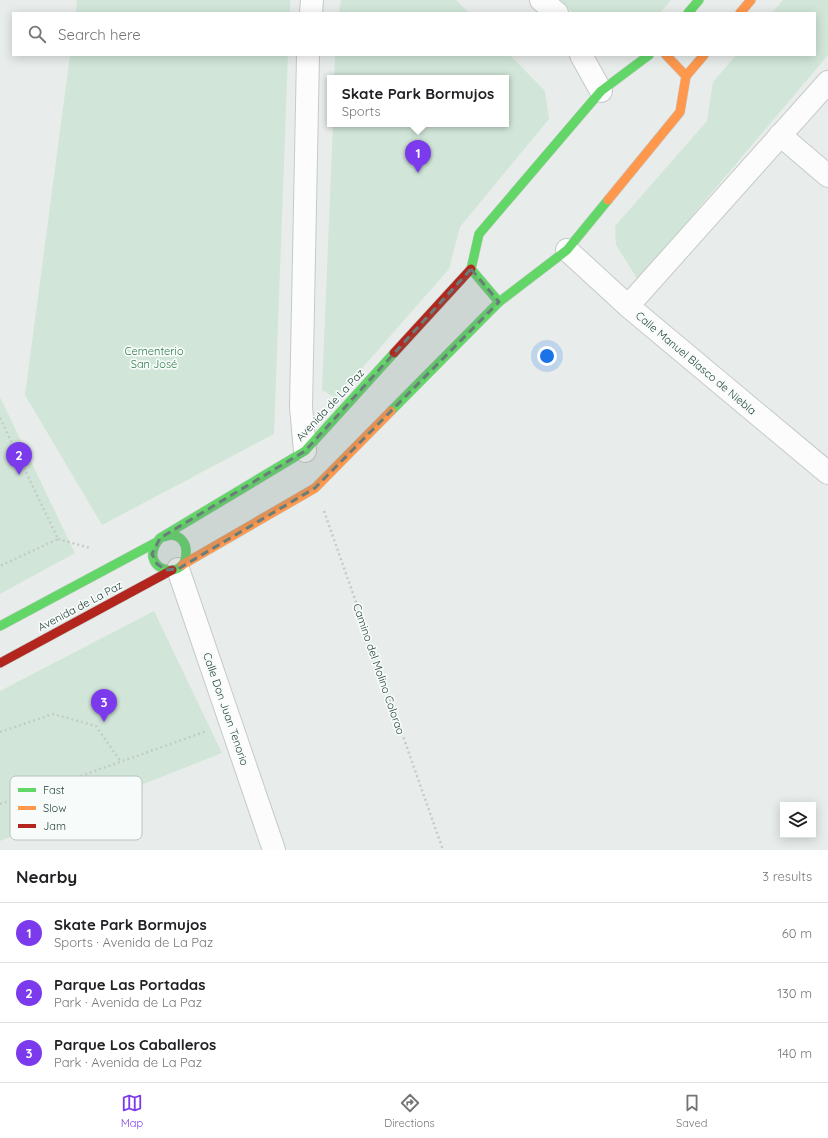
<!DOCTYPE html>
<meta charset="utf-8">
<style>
body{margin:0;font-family:Quicksand,sans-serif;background:#f6f6f6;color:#202124}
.controls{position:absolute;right:12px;bottom:12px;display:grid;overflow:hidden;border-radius:0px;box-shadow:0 2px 10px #0003}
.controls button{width:36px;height:36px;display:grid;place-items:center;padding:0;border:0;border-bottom:1px solid #e0e0e0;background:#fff;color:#202124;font:20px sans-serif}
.you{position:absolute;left:547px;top:356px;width:14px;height:14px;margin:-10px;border:3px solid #fff;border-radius:50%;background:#1a73e8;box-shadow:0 0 0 6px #1a73e833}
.badge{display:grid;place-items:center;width:26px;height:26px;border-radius:50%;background:#7c3aed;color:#fff;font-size:13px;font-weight:700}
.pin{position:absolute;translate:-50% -33px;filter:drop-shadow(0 1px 2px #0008)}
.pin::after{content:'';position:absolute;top:21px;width:14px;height:12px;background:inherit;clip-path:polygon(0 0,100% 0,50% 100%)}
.popup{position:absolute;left:327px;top:75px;width:182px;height:52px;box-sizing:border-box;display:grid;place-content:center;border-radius:0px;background:#fff;filter:drop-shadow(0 1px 3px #0005);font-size:13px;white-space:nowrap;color:#757577}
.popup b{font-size:15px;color:#202124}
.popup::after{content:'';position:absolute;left:50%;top:100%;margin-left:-8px;border:8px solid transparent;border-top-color:#fff}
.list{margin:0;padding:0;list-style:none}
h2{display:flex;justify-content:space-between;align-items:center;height:52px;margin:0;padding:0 16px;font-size:17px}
h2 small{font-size:13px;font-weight:400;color:#757577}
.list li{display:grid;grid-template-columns:26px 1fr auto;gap:12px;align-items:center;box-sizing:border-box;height:60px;padding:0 16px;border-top:1px solid #e0e0e0}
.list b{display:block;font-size:15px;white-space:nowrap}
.list p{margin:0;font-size:13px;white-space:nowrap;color:#757577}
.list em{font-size:13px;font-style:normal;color:#757577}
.icon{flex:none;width:22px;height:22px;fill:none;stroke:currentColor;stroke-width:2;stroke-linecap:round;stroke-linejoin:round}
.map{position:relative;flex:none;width:828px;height:850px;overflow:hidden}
.search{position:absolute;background:#fff;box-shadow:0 2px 10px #0003;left:12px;right:12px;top:12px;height:44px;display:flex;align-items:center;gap:10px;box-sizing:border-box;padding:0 14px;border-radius:0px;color:#757577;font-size:15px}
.sheet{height:232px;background:#fff}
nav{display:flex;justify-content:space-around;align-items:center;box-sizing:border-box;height:56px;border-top:1px solid #e0e0e0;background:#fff;font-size:11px;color:#757577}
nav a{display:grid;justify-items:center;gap:2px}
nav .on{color:#7c3aed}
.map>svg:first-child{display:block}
</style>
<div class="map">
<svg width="828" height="850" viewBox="0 0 828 850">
<rect width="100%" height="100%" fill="#e8edeb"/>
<g fill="#d1e6d8">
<polygon points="77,0 290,0 290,13 76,13"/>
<polygon points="341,0 456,0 469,13 339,13"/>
<polygon points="559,0 671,0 660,13 573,13"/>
<polygon points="783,0 828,0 828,55 638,280 616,245 615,226 707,121 713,82 736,55 815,55 815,13 772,13"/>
<polygon points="70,55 288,55 274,434 102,525 25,395"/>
<polygon points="335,55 510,55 545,91 549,119 460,227 449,269 336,398 322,390 333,124 506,124 506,78 334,78"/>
<polygon points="0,397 75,553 0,594"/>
<polygon points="154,611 222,753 0,841 0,691"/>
</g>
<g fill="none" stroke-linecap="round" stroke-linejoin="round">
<defs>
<g id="street">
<polyline points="541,0 557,13"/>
<polyline points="311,13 312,0"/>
<polyline points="581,55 601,91"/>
<polyline points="780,135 828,176"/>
<polyline points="567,250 628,306 828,473"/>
<polyline points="628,306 828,82"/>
<polyline points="305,451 301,407 308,55"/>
<polyline points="178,569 274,850"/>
</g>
<g id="fast">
<polyline points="688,13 699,0"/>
<polyline points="608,200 567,250 499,302 471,269 479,234 601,91 649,55"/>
<polyline points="391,411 499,302"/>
<path d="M160,538C164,537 168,535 172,535C181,536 187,544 186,553C186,584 134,569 160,538L305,451L394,353"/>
<polyline points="0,626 155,543"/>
</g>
<g id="slow">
<polyline points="740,13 751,0"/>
<polyline points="686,76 704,55"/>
<polyline points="608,200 680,112 686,76 666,55"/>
<polyline points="182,565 315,488 391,411"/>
</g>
<g id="jam">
<polyline points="394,353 471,269"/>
<polyline points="0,663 172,570"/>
</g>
</defs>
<use href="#street" stroke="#c5cac8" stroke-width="24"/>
<use href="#fast" stroke="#c3cbc8" stroke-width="10"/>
<use href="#slow" stroke="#c3cbc8" stroke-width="10"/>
<use href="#jam" stroke="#c3cbc8" stroke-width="10"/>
<g stroke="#c3ccca" stroke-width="2.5" stroke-dasharray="2 3" stroke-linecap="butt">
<polyline points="0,418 58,539 0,566"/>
<polyline points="324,511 443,850"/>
<polyline points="58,539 90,548"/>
<polyline points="0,732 53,714 96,726 121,762"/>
<polyline points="0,804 33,793 207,731"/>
</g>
<use href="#street" stroke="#fcfcfc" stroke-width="22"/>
<use href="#fast" stroke="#63d668" stroke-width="9"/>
<use href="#slow" stroke="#ff974d" stroke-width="9"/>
<use href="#jam" stroke="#b3261e" stroke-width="9"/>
</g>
<path fill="#697e78" fill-opacity="0.2" stroke="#697e78" stroke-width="3" stroke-dasharray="8 5" stroke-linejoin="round" d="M471,269L499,302L315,488L178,569L166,570L157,564L152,554L160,538L305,451Z"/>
<g text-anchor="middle" stroke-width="3.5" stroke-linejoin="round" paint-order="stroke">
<g font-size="11" fill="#2d7a4b" stroke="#f7fbf9">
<text x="154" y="355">Cementerio<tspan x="154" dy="13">San José</tspan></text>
</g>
<g font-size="11" fill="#24423a" stroke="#f7fbf9">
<text transform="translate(696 363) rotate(40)" y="4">Calle Manuel Blasco de Niebla</text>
<text transform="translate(330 405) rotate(-47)" y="4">Avenida de La Paz</text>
<text transform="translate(80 606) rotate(-28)" y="4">Avenida de La Paz</text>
<text transform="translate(379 669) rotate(71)" y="4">Camino del Molino Colorao</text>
<text transform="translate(226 709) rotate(71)" y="4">Calle Don Juan Tenorio</text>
</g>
</g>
<rect x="10" y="776" width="132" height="64" rx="6" fill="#f7fbf9" stroke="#b8c4c0" stroke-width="1"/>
<rect x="18" y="788" width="18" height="4" fill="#63d668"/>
<rect x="18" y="806" width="18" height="4" fill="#ff974d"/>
<rect x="18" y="824" width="18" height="4" fill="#b3261e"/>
<g font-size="11" fill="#24423a">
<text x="43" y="794">Fast</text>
<text x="43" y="812">Slow</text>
<text x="43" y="830">Jam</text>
</g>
</svg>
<div class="controls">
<button><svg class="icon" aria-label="layers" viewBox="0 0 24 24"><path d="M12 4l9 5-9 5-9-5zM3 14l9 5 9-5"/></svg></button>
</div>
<div class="you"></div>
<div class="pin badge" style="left:418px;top:173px">1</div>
<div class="popup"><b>Skate Park Bormujos</b>Sports</div>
<div class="pin badge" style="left:19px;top:475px">2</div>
<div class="pin badge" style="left:104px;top:722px">3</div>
<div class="search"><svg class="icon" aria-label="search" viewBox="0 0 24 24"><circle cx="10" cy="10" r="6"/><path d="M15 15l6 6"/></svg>Search here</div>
</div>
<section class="sheet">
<h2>Nearby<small>3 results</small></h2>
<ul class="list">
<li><span class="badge">1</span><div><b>Skate Park Bormujos</b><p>Sports · Avenida de La Paz</p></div><em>60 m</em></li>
<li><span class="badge">2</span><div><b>Parque Las Portadas</b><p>Park · Avenida de La Paz</p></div><em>130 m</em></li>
<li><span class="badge">3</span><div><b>Parque Los Caballeros</b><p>Park · Avenida de La Paz</p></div><em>140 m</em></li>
</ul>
</section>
<nav>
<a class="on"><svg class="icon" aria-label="map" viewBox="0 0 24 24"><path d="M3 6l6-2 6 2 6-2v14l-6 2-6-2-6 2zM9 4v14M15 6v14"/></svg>Map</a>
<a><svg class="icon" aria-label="directions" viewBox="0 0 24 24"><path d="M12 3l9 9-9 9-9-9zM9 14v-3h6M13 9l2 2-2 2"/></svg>Directions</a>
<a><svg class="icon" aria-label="saved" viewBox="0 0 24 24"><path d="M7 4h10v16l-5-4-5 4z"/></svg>Saved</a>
</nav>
